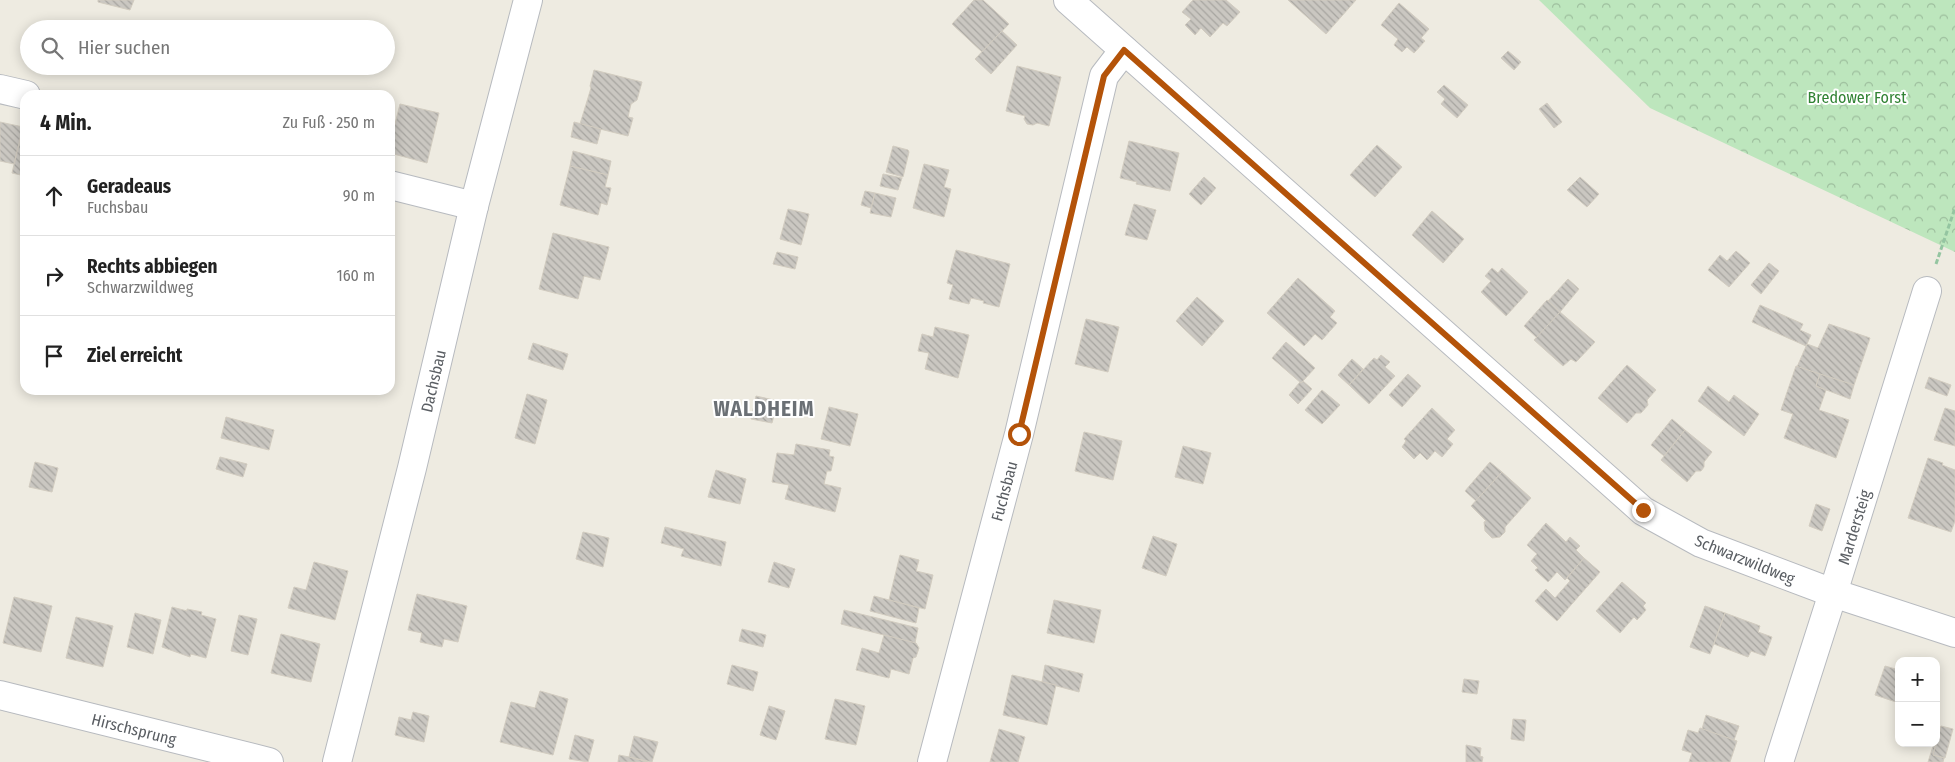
<!DOCTYPE html>
<html lang="de">
<meta charset="utf-8">
<style>
body{margin:0;font-family:"Fira Sans Condensed",sans-serif;background:#f2f2f2;color:#222}
.controls{position:absolute;right:15px;bottom:15px;display:grid;overflow:hidden;border-radius:10px;box-shadow:0 2px 12px #0003}
.controls button{width:45px;height:45px;display:grid;place-items:center;padding:0;border:0;border-bottom:1px solid #e0e0e0;background:#fff;color:#222;font:25px sans-serif}
.stop{position:absolute;width:15px;height:15px;margin:-11px;border:4px solid #b45309;border-radius:50%;background:#fff}
.stop.end{background:#b45309;border-color:#fff;box-shadow:0 1px 5px #0008}
.list{margin:0;padding:0;list-style:none}
h2{display:flex;justify-content:space-between;align-items:center;height:65px;margin:0;padding:0 20px;font-size:21px}
h2 small{font-size:16px;font-weight:400;color:#767676}
.list li{display:grid;grid-template-columns:32px 1fr auto;gap:15px;align-items:center;box-sizing:border-box;height:80px;padding:0 20px;border-top:1px solid #e0e0e0}
.list b{display:block;font-size:19px;white-space:nowrap}
.list p{margin:0;font-size:16px;white-space:nowrap;color:#767676}
.list em{font-size:16px;font-style:normal;color:#767676}
.icon{flex:none;width:28px;height:28px;fill:none;stroke:currentColor;stroke-width:2;stroke-linecap:round;stroke-linejoin:round}
.map{position:relative;flex:none;width:1955px;height:762px;overflow:hidden}
.search{position:absolute;background:#fff;box-shadow:0 2px 12px #0003;left:20px;top:20px;width:375px;height:55px;display:flex;align-items:center;gap:12px;box-sizing:border-box;padding:0 18px;border-radius:28px;color:#767676;font-size:19px}
.panel{position:absolute;background:#fff;box-shadow:0 2px 12px #0003;left:20px;top:90px;width:375px;height:305px;border-radius:15px}
.map>svg:first-child{display:block}
</style>
<div class="map">
<svg width="1955" height="762" viewBox="0 0 1955 762">
<defs>
<pattern id="forest-crowns" width="20" height="18" patternUnits="userSpaceOnUse" patternTransform="scale(1.25)"><rect width="20" height="18" fill="#bde6bd"/><path d="M2 6a3 3 0 1 1 6 0M12 15a3 3 0 1 1 6 0" fill="none" stroke="#9dbe9d"/></pattern>
<pattern id="building-back-hatch" width="6" height="6" patternUnits="userSpaceOnUse" patternTransform="scale(1.25)"><rect width="6" height="6" fill="#cac7c1"/><path d="M-1 5l2 2M0 0l6 6M5-1l2 2" fill="none" stroke="#a7a5a0"/></pattern>
</defs>
<rect width="100%" height="100%" fill="#eeebe1"/>
<polygon fill="url(#forest-crowns)" points="1539,0 1955,0 1955,252 1650,108"/>
<g fill="url(#building-back-hatch)" stroke="#d2ccc0">
<polygon points="98,0 134,0 130,10 98,2"/>
<polygon points="974,0 983,0 1009,24 982,52 952,24"/>
<polygon points="1193,0 1226,0 1240,12 1227,26 1223,23 1210,37 1201,28 1195,35 1185,25 1191,19 1182,12"/>
<polygon points="1288,0 1356,0 1326,34"/>
<polygon points="1399,3 1429,29 1421,38 1425,41 1414,53 1407,47 1402,52 1394,45 1398,39 1381,25"/>
<polygon points="1002,31 1017,45 991,74 975,59"/>
<polygon points="1508,51 1521,62 1514,70 1501,58"/>
<polygon points="1017,66 1061,77 1049,126 1037,123 1033,125 1027,124 1024,119 1025,116 1006,111"/>
<polygon points="594,70 642,82 637,100 631,104 628,117 633,118 628,136 580,124 591,88 590,86"/>
<polygon points="1444,85 1468,105 1457,118 1441,104 1445,99 1437,92"/>
<polygon points="1547,103 1562,122 1554,128 1539,109"/>
<polygon points="400,104 439,113 427,163 390,153 390,144"/>
<polygon points="0,122 23,127 14,164 0,161"/>
<polygon points="574,122 601,129 597,144 571,137"/>
<polygon points="21,136 25,137 25,176 12,173"/>
<polygon points="1129,141 1179,153 1170,191 1136,184 1137,182 1120,178"/>
<polygon points="1377,145 1402,167 1375,197 1350,175"/>
<polygon points="893,146 908,150 909,152 903,177 886,172"/>
<polygon points="573,151 611,161 608,175 570,166"/>
<polygon points="924,164 949,170 944,187 951,189 944,217 913,208"/>
<polygon points="570,166 608,175 605,187 611,188 607,205 601,203 598,215 560,205"/>
<polygon points="883,174 902,178 898,190 880,186"/>
<polygon points="1204,177 1216,188 1201,205 1189,194"/>
<polygon points="1580,177 1599,194 1587,207 1567,190"/>
<polygon points="865,191 875,193 871,208 861,205"/>
<polygon points="875,193 896,198 891,217 870,213"/>
<polygon points="1134,204 1156,210 1147,240 1125,235"/>
<polygon points="788,209 809,214 801,245 780,239"/>
<polygon points="1432,211 1464,239 1443,263 1412,235"/>
<polygon points="553,233 609,247 600,280 584,276 578,299 539,289"/>
<polygon points="956,250 1010,264 999,307 983,303 984,301 971,298 969,304 949,299 953,285 947,283"/>
<polygon points="1736,251 1750,263 1729,287 1708,270 1720,255 1727,261"/>
<polygon points="777,252 798,257 795,269 773,264"/>
<polygon points="1769,263 1779,271 1761,294 1751,285"/>
<polygon points="1492,268 1498,273 1502,268 1528,292 1506,316 1481,292 1491,281 1485,276"/>
<polygon points="1298,278 1335,311 1330,317 1337,323 1322,340 1315,334 1304,346 1267,313"/>
<polygon points="1568,279 1579,289 1560,312 1548,301"/>
<polygon points="1197,297 1224,321 1202,346 1176,321"/>
<polygon points="1547,300 1560,312 1537,338 1524,326"/>
<polygon points="1760,305 1803,324 1800,330 1811,335 1806,346 1752,322"/>
<polygon points="1560,312 1595,342 1576,362 1571,359 1563,366 1534,340"/>
<polygon points="1086,319 1119,327 1108,372 1075,364"/>
<polygon points="1829,324 1870,338 1854,385 1797,367 1807,344 1818,348"/>
<polygon points="935,327 969,335 958,378 925,369 929,353 918,351 922,334 933,337"/>
<polygon points="1286,342 1315,368 1301,383 1272,358"/>
<polygon points="533,343 568,354 563,370 528,359"/>
<polygon points="1381,355 1390,362 1385,367 1395,376 1369,404 1349,385 1374,358 1377,360"/>
<polygon points="1352,359 1363,369 1349,385 1338,375"/>
<polygon points="1627,365 1656,390 1647,400 1648,405 1641,413 1636,413 1627,423 1598,398"/>
<polygon points="1796,366 1820,374 1816,386 1826,390 1819,410 1849,420 1836,458 1784,438 1793,414 1781,410"/>
<polygon points="1408,374 1421,386 1402,407 1389,395"/>
<polygon points="1820,374 1854,385 1850,399 1816,386"/>
<polygon points="1929,377 1951,385 1947,396 1925,388"/>
<polygon points="1303,381 1312,389 1298,404 1289,395 1300,382 1301,383"/>
<polygon points="1708,386 1729,402 1734,395 1759,414 1744,436 1698,401"/>
<polygon points="1322,390 1340,405 1322,424 1305,410"/>
<polygon points="527,394 547,400 535,444 515,438"/>
<polygon points="756,396 778,401 772,423 751,419"/>
<polygon points="829,407 858,414 850,446 821,439"/>
<polygon points="1432,408 1455,430 1447,439 1453,444 1442,457 1435,451 1427,460 1420,453 1414,459 1402,447 1406,441 1404,439"/>
<polygon points="1945,408 1955,411 1955,446 1934,440"/>
<polygon points="226,417 274,430 269,450 221,438"/>
<polygon points="1672,419 1685,430 1664,456 1651,445"/>
<polygon points="1685,430 1712,452 1704,462 1704,467 1701,471 1696,471 1687,482 1661,460"/>
<polygon points="1084,432 1122,441 1113,480 1075,471"/>
<polygon points="796,444 830,450 829,456 834,457 831,471 827,471 824,484 841,488 835,512 785,499 789,485 772,482 777,453 794,455"/>
<polygon points="1183,446 1211,453 1203,484 1175,477"/>
<polygon points="220,457 247,464 243,477 216,469"/>
<polygon points="1928,458 1943,463 1942,465 1955,470 1955,521 1951,532 1908,518"/>
<polygon points="35,462 58,468 52,492 29,487"/>
<polygon points="1490,462 1502,472 1476,501 1465,491"/>
<polygon points="716,470 746,479 740,504 708,497"/>
<polygon points="1502,472 1531,498 1505,527 1505,532 1500,537 1492,538 1485,531 1484,522 1486,521 1471,506"/>
<polygon points="1816,504 1830,509 1822,531 1809,526"/>
<polygon points="1546,523 1566,542 1570,537 1580,546 1576,550 1584,558 1565,580 1557,572 1548,582 1535,570 1538,568 1531,561 1537,554 1527,545"/>
<polygon points="665,527 726,542 721,566 681,556 684,549 661,543"/>
<polygon points="583,532 609,538 603,567 576,559"/>
<polygon points="1153,536 1177,544 1166,576 1142,568"/>
<polygon points="900,555 919,560 916,571 933,575 925,609 889,600"/>
<polygon points="1584,558 1600,572 1557,621 1535,601 1546,589 1555,598 1570,581 1567,578"/>
<polygon points="314,562 348,571 335,620 288,608 294,587 306,590"/>
<polygon points="774,562 795,569 789,588 768,582"/>
<polygon points="1622,582 1646,603 1643,606 1646,610 1637,620 1634,617 1620,633 1596,611"/>
<polygon points="417,594 467,606 458,642 444,639 442,647 420,642 422,633 408,630"/>
<polygon points="874,596 919,608 916,623 870,611"/>
<polygon points="14,597 52,606 41,652 3,643"/>
<polygon points="1054,600 1101,610 1094,643 1047,633"/>
<polygon points="1705,606 1725,613 1710,654 1690,647"/>
<polygon points="172,607 187,611 187,609 202,612 201,615 216,619 206,658 191,654 190,657 162,647"/>
<polygon points="844,610 918,628 915,643 841,624"/>
<polygon points="135,613 161,620 153,654 127,647"/>
<polygon points="1725,613 1760,626 1758,632 1772,637 1765,656 1751,651 1748,657 1714,644"/>
<polygon points="239,615 257,619 248,655 231,651"/>
<polygon points="76,617 113,626 103,667 66,658"/>
<polygon points="742,629 766,635 763,647 739,641"/>
<polygon points="281,634 320,644 311,682 271,673"/>
<polygon points="884,635 916,643 919,648 916,657 913,658 909,674 891,669 889,678 856,670 862,648 879,653"/>
<polygon points="732,665 758,672 753,691 727,684"/>
<polygon points="1045,665 1083,674 1079,692 1042,682"/>
<polygon points="1885,666 1899,670 1899,703 1875,695"/>
<polygon points="1012,675 1056,685 1047,725 1003,715"/>
<polygon points="1464,679 1479,681 1477,694 1462,692"/>
<polygon points="540,691 568,699 553,755 500,742 511,702 535,708"/>
<polygon points="835,699 865,706 856,745 825,739"/>
<polygon points="769,706 785,711 776,740 760,735"/>
<polygon points="413,712 429,716 424,742 395,735 399,717 411,720"/>
<polygon points="1706,715 1739,726 1734,740 1702,729"/>
<polygon points="1513,719 1526,720 1524,741 1511,739"/>
<polygon points="1941,726 1953,729 1945,758 1933,755"/>
<polygon points="1700,728 1737,741 1730,762 1689,762 1692,753 1682,750 1688,730 1698,733"/>
<polygon points="999,729 1025,737 1018,762 990,762"/>
<polygon points="575,735 594,740 588,762 569,759"/>
<polygon points="634,736 658,742 652,762 629,757"/>
<polygon points="1934,743 1936,743 1933,755 1944,758 1943,762 1928,762"/>
<polygon points="1466,745 1481,748 1480,756 1483,757 1482,762 1466,762"/>
<polygon points="619,755 629,757 648,762 618,762"/>
</g>
<g fill="none" stroke-linecap="round" stroke-linejoin="round">
<defs>
<g id="minor">
<polyline points="1068,0 1643,511 1701,543 1833,593 1955,633"/>
<polyline points="0,89 26,95"/>
<polyline points="390,185 474,206"/>
<polyline points="0,695 269,762"/>
<polyline points="337,762 412,468 474,206 528,0"/>
<polyline points="932,762 1019,434 1104,76 1124,50"/>
<polyline points="1779,762 1833,593 1927,291"/>
</g>
</defs>
<use href="#minor" stroke="#b7babf" stroke-width="30"/>
<polyline stroke="#94c5a1" stroke-width="3" stroke-dasharray="5 2.5" stroke-linecap="butt" points="1936,264 1955,208"/>
<use href="#minor" stroke="#fff" stroke-width="28"/>
</g>
<g fill="none" stroke-linecap="round" stroke-linejoin="round">
<polyline stroke="#b45309" stroke-width="6" points="1019,434 1104,76 1124,50 1643,510"/>
</g>
<g text-anchor="middle" stroke-width="4" stroke-linejoin="round" paint-order="stroke">
<g font-size="16" fill="#318334" stroke="#fff">
<text x="1857" y="103">Bredower Forst</text>
</g>
<g font-size="16" fill="#5a5e63" stroke="#fff">
<text transform="translate(433 381) rotate(-77)" y="6">Dachsbau</text>
<text transform="translate(1004 491) rotate(-75)" y="6">Fuchsbau</text>
<text transform="translate(1854 527) rotate(-73)" y="6">Mardersteig</text>
<text transform="translate(1745 559) rotate(22)" y="6">Schwarzwildweg</text>
<text transform="translate(134 729) rotate(14)" y="6">Hirschsprung</text>
</g>
<g font-size="21" font-weight="bold" letter-spacing="1" fill="#6b7075" stroke="#fff">
<text x="764" y="416">WALDHEIM</text>
</g>
</g>
</svg>
<div class="controls">
<button>+</button>
<button>−</button>
</div>
<div class="stop" style="left:1019px;top:434px"></div>
<div class="stop end" style="left:1643px;top:510px"></div>
<div class="search"><svg class="icon" aria-label="search" viewBox="0 0 24 24"><circle cx="10" cy="10" r="6"/><path d="M15 15l6 6"/></svg>Hier suchen</div>
<section class="panel">
<h2>4 Min.<small>Zu Fuß · 250 m</small></h2>
<ul class="list">
<li><svg class="icon" aria-label="ahead" viewBox="0 0 24 24"><path d="M12 20V5M6 11l6-6 6 6"/></svg><div><b>Geradeaus</b><p>Fuchsbau</p></div><em>90 m</em></li>
<li><svg class="icon" aria-label="right" viewBox="0 0 24 24"><path d="M7 20v-9h11M14 6l5 5-5 5"/></svg><div><b>Rechts abbiegen</b><p>Schwarzwildweg</p></div><em>160 m</em></li>
<li><svg class="icon" aria-label="arrive" viewBox="0 0 24 24"><path d="M6 21V4h12l-3 4 3 4H6"/></svg><div><b>Ziel erreicht</b></div></li>
</ul>
</section>
</div>
